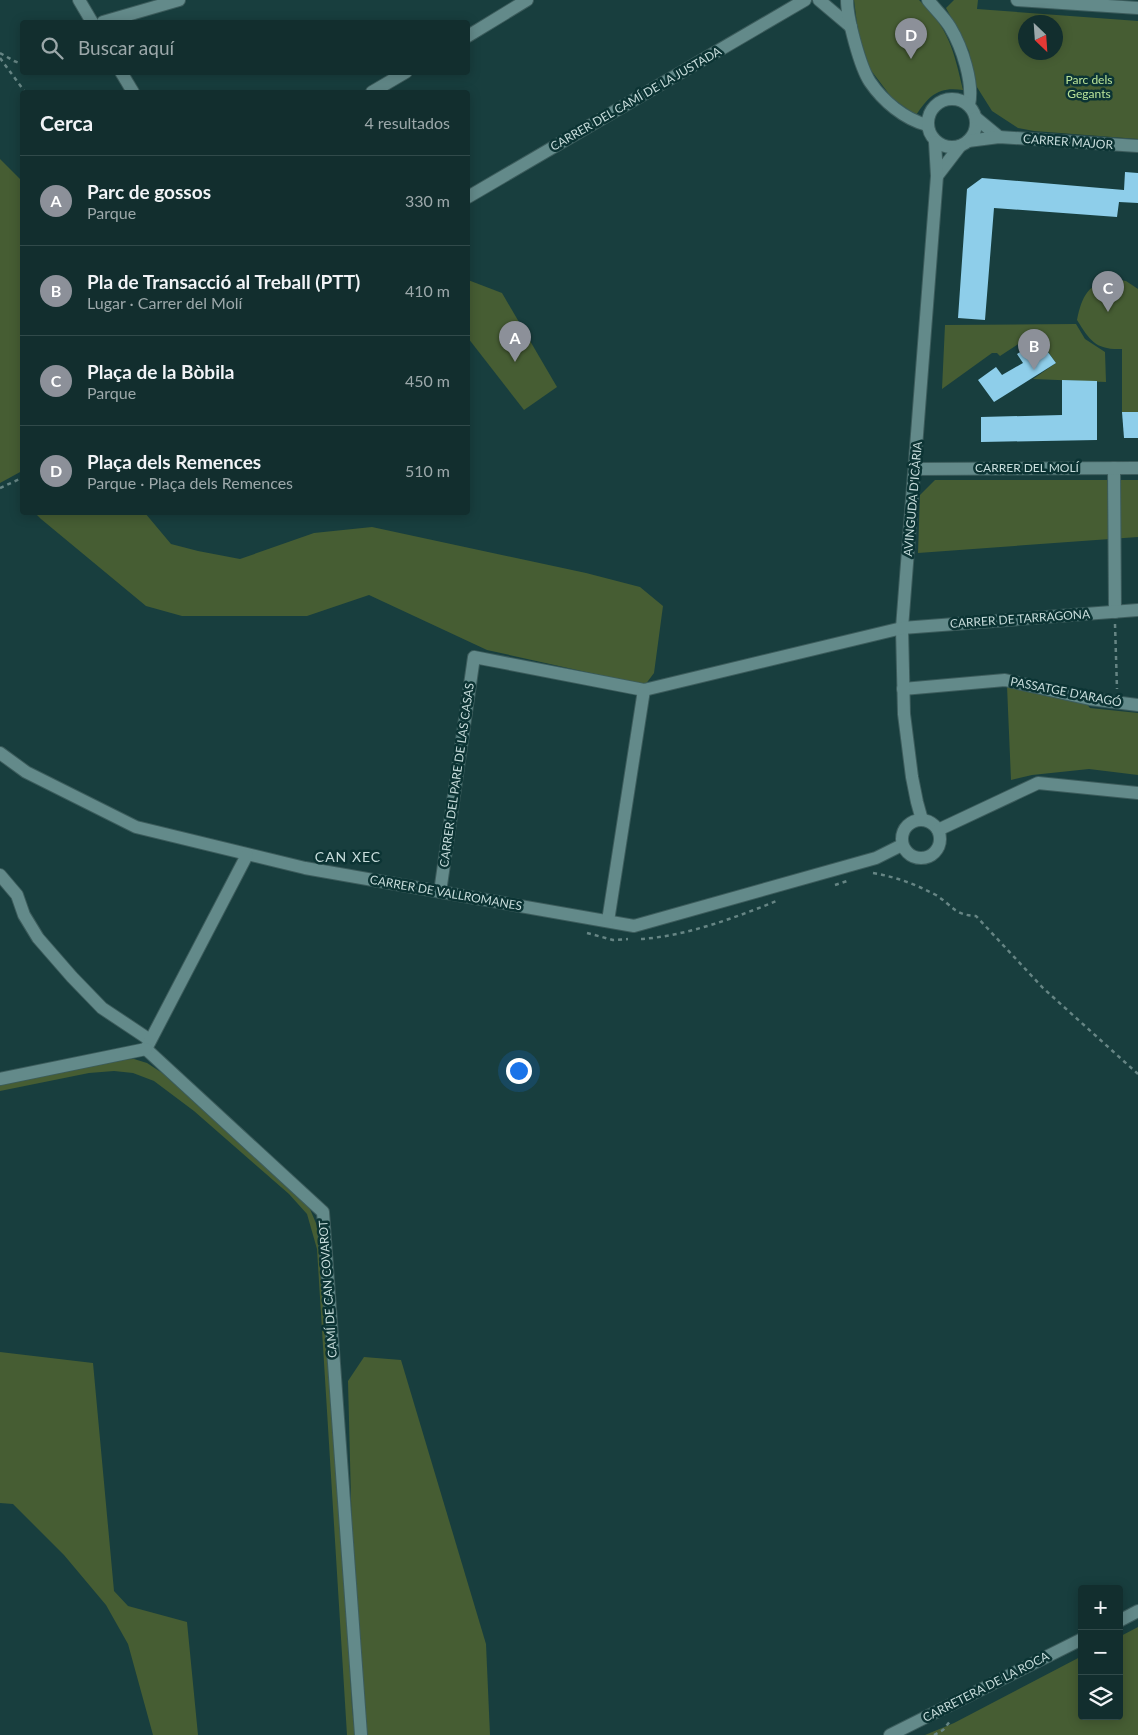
<!DOCTYPE html>
<html lang="es">
<meta charset="utf-8">
<style>
body{margin:0;font-family:Lato,sans-serif;background:#1f3a3a;color:#f1f3f6}
.controls{position:absolute;right:15px;bottom:15px;display:grid;overflow:hidden;border-radius:5px;box-shadow:0 2px 12px #0003}
.controls button{width:45px;height:45px;display:grid;place-items:center;padding:0;border:0;border-bottom:1px solid #314a4a;background:#122e2e;color:#f1f3f6;font:25px sans-serif}
.compass{position:absolute;left:1018px;top:15px;width:45px;height:45px;border-radius:50%;background:#122e2e;box-shadow:0 2px 12px #0003;rotate:155deg}
.you{position:absolute;left:518px;top:1070px;width:18px;height:18px;margin:-12px;border:4px solid #fff;border-radius:50%;background:#1a73e8;box-shadow:0 0 0 8px #1a73e833}
.badge{display:grid;place-items:center;width:32px;height:32px;border-radius:50%;background:#8c9099;color:#fff;font-size:16px;font-weight:700}
.pin{position:absolute;translate:-50% -41px;filter:drop-shadow(0 1px 2px #0008)}
.pin::after{content:'';position:absolute;top:26px;width:18px;height:15px;background:inherit;clip-path:polygon(0 0,100% 0,50% 100%)}
.list{margin:0;padding:0;list-style:none}
h2{display:flex;justify-content:space-between;align-items:center;height:65px;margin:0;padding:0 20px;font-size:21px}
h2 small{font-size:16px;font-weight:400;color:#9ca8aa}
.list li{display:grid;grid-template-columns:32px 1fr auto;gap:15px;align-items:center;box-sizing:border-box;height:90px;padding:0 20px;border-top:1px solid #314a4a}
.list b{display:block;font-size:19px;white-space:nowrap}
.list p{margin:0;font-size:16px;white-space:nowrap;color:#9ca8aa}
.list em{font-size:16px;font-style:normal;color:#9ca8aa}
.icon{flex:none;width:28px;height:28px;fill:none;stroke:currentColor;stroke-width:2;stroke-linecap:round;stroke-linejoin:round}
.map{position:relative;flex:none;width:1138px;height:1735px;overflow:hidden}
.search{position:absolute;background:#122e2e;box-shadow:0 2px 12px #0003;left:20px;top:20px;width:450px;height:55px;display:flex;align-items:center;gap:12px;box-sizing:border-box;padding:0 18px;border-radius:5px;color:#9ca8aa;font-size:19px}
.panel{position:absolute;background:#122e2e;box-shadow:0 2px 12px #0003;left:20px;top:90px;width:450px;height:425px;border-radius:5px}
.map>svg:first-child{display:block}
</style>
<div class="map">
<svg width="1138" height="1735" viewBox="0 0 1138 1735">
<rect width="100%" height="100%" fill="#183e3e"/>
<g fill="#465d33" fill-rule="evenodd">
<path d="M854,0H919C949,28 954,51 963,90C938,86 929,96 916,115L892,98L870,69L858,32Z"/>
<path d="M954,0H978L977,9L1138,21V139L1034,131L1018,128L992,111L975,84L969,51L946,8ZM1026,22H1056V52H1026Z"/>
<polygon points="0,159 22,181 22,471 0,483"/>
<path d="M1114,279L1126,281L1138,289V412H1122V349C1096,350 1090,341 1077,320C1082,296 1088,283 1114,279Z"/>
<polygon points="468,280 502,293 557,387 524,410 468,338"/>
<polygon points="1076,324 1085,339 1105,352 1106,382 1033,379 1056,363 1035,333 1000,356 997,353 992,353 942,389 945,325"/>
<polygon points="935,480 1138,480 1138,537 918,553 920,495"/>
<polygon points="35,513 145,513 171,544 198,551 240,559 314,533 372,527 586,573 640,587 663,606 654,673 645,685 487,650 369,595 307,616 182,616 146,606 41,519"/>
<polygon points="1007,686 1082,698 1090,708 1138,713 1138,775 1089,769 1032,775 1011,780"/>
<polygon points="134,1059 147,1063 173,1080 307,1202 321,1235 332,1365 352,1707 355,1735 347,1735 317,1249 307,1214 289,1194 194,1111 154,1081 133,1073 114,1071 89,1073 0,1091 0,1084 109,1060"/>
<polygon points="0,1352 93,1363 114,1591 128,1606 187,1622 198,1735 153,1735 128,1644 106,1605 64,1555 13,1504 0,1503"/>
<polygon points="364,1357 401,1360 486,1644 490,1735 357,1735 348,1381"/>
<polygon points="1138,1627 1138,1735 925,1735 954,1723 1082,1656 1082,1716 1119,1716 1119,1637"/>
</g>
<g fill="#8eceea">
<polygon points="1125,172 1138,173 1138,203 1119,202 1117,217 994,208 985,320 958,318 967,189 982,178 1124,190"/>
<polygon points="1039,340 1056,363 994,402 978,380 996,367 1002,375 1023,363 1017,354"/>
<polygon points="1062,380 1097,381 1097,440 981,442 981,417 1062,415"/>
<polygon points="1122,412 1138,412 1138,438 1124,438"/>
</g>
<g fill="none" stroke-linecap="round" stroke-linejoin="round">
<defs>
<g id="minor">
<polyline points="79,0 92,22"/>
<polyline points="819,0 851,27"/>
<path d="M847,0C847,18 860,67 870,82C883,101 904,119 927,125"/>
<path d="M928,0C935,9 944,17 950,27C962,47 974,83 969,105"/>
<polyline points="1017,0 1138,8"/>
<polyline points="103,22 179,0"/>
<polyline points="468,36 527,0"/>
<polyline points="121,72 133,92"/>
<polyline points="372,92 406,72"/>
<circle cx="952" cy="123" r="24"/>
<polyline points="976,118 999,137"/>
<polyline points="968,141 999,137 1138,146"/>
<polyline points="937,176 960,146"/>
<polyline points="468,197 805,0"/>
<polyline points="1114,468 1115,612"/>
<polyline points="915,469 1138,468"/>
<polyline points="903,689 1005,680 1090,699 1138,705"/>
<polyline points="0,753 26,772 136,827 305,868 634,926 876,858 902,845"/>
<circle cx="921" cy="839" r="19"/>
<polyline points="922,820 917,802 912,777 904,714 902,628 937,176 935,142"/>
<polyline points="938,830 1038,783 1138,793"/>
<polyline points="0,875 17,895 24,915 38,938 72,977 102,1008 150,1040"/>
<polyline points="440,892 474,657 644,690 902,628 1138,610"/>
<polyline points="608,921 644,690"/>
<polyline points="147,1047 247,855"/>
<polyline points="146,1049 323,1212 361,1735"/>
<polyline points="0,1079 146,1049"/>
<polyline points="1119,1621 1138,1611"/>
<polyline points="890,1735 1082,1639"/>
</g>
</defs>
<use href="#minor" stroke="#3c5c5c" stroke-width="14"/>
<g stroke="#668584" stroke-width="2.5" stroke-dasharray="4 4" stroke-linecap="butt">
<polyline points="0,53 14,61 22,64"/>
<polyline points="0,58 25,92"/>
<polyline points="0,488 22,478"/>
<polyline points="1115,624 1117,689"/>
<path d="M873,873C896,877 915,884 936,895C953,906 954,915 976,916L1043,988L1138,1074"/>
<polyline points="835,885 847,881"/>
<polyline points="587,933 613,940 628,939"/>
<path d="M641,939C687,936 737,917 779,900"/>
<polyline points="934,1735 943,1730 951,1720"/>
</g>
<use href="#minor" stroke="#638a8a" stroke-width="12"/>
</g>
<g text-anchor="middle" stroke-width="5" stroke-linejoin="round" paint-order="stroke">
<g font-size="12" fill="#b9e399" stroke="#0c3434">
<text x="1089" y="84">Parc dels<tspan x="1089" dy="14">Gegants</tspan></text>
</g>
<g font-size="12" fill="#c8dddc" stroke="#0c3434">
<text transform="translate(636 99) rotate(-30)" y="4">CARRER DEL CAMÍ DE LA JUSTADA</text>
<text transform="translate(1068 142) rotate(4)" y="4">CARRER MAJOR</text>
<text x="1027" y="472">CARRER DEL MOLÍ</text>
<text transform="translate(913 499) rotate(-85)" y="4">AVINGUDA D'ICÀRIA</text>
<text transform="translate(1020 619) rotate(-4)" y="4">CARRER DE TARRAGONA</text>
<text transform="translate(1066 692) rotate(11)" y="4">PASSATGE D'ARAGÓ</text>
<text transform="translate(457 775) rotate(-82)" y="4">CARRER DEL PARE DE LAS CASAS</text>
<text transform="translate(446 893) rotate(10)" y="4">CARRER DE VALLROMANES</text>
<text transform="translate(328 1289) rotate(-94)" y="4">CAMÍ DE CAN COVAROT</text>
<text transform="translate(986 1687) rotate(-27)" y="4">CARRETERA DE LA ROCA</text>
</g>
<g font-size="14" letter-spacing="1" fill="#c8dddc" stroke="#0c3434">
<text x="348" y="862">CAN XEC</text>
</g>
</g>
</svg>
<div class="controls">
<button>+</button>
<button>−</button>
<button><svg class="icon" aria-label="layers" viewBox="0 0 24 24"><path d="M12 4l9 5-9 5-9-5zM3 14l9 5 9-5"/></svg></button>
</div>
<svg class="compass" viewBox="-18 -18 36 36"><path d="M0-13l5 13h-10z" fill="#e53935"/><path d="M0 13l5-13h-10z" fill="#9ca8aa"/></svg>
<div class="you"></div>
<div class="pin badge" style="left:515px;top:362px">A</div>
<div class="pin badge" style="left:1034px;top:370px">B</div>
<div class="pin badge" style="left:1108px;top:312px">C</div>
<div class="pin badge" style="left:911px;top:59px">D</div>
<div class="search"><svg class="icon" aria-label="search" viewBox="0 0 24 24"><circle cx="10" cy="10" r="6"/><path d="M15 15l6 6"/></svg>Buscar aquí</div>
<section class="panel">
<h2>Cerca<small>4 resultados</small></h2>
<ul class="list">
<li><span class="badge">A</span><div><b>Parc de gossos</b><p>Parque</p></div><em>330 m</em></li>
<li><span class="badge">B</span><div><b>Pla de Transacció al Treball (PTT)</b><p>Lugar · Carrer del Molí</p></div><em>410 m</em></li>
<li><span class="badge">C</span><div><b>Plaça de la Bòbila</b><p>Parque</p></div><em>450 m</em></li>
<li><span class="badge">D</span><div><b>Plaça dels Remences</b><p>Parque · Plaça dels Remences</p></div><em>510 m</em></li>
</ul>
</section>
</div>
